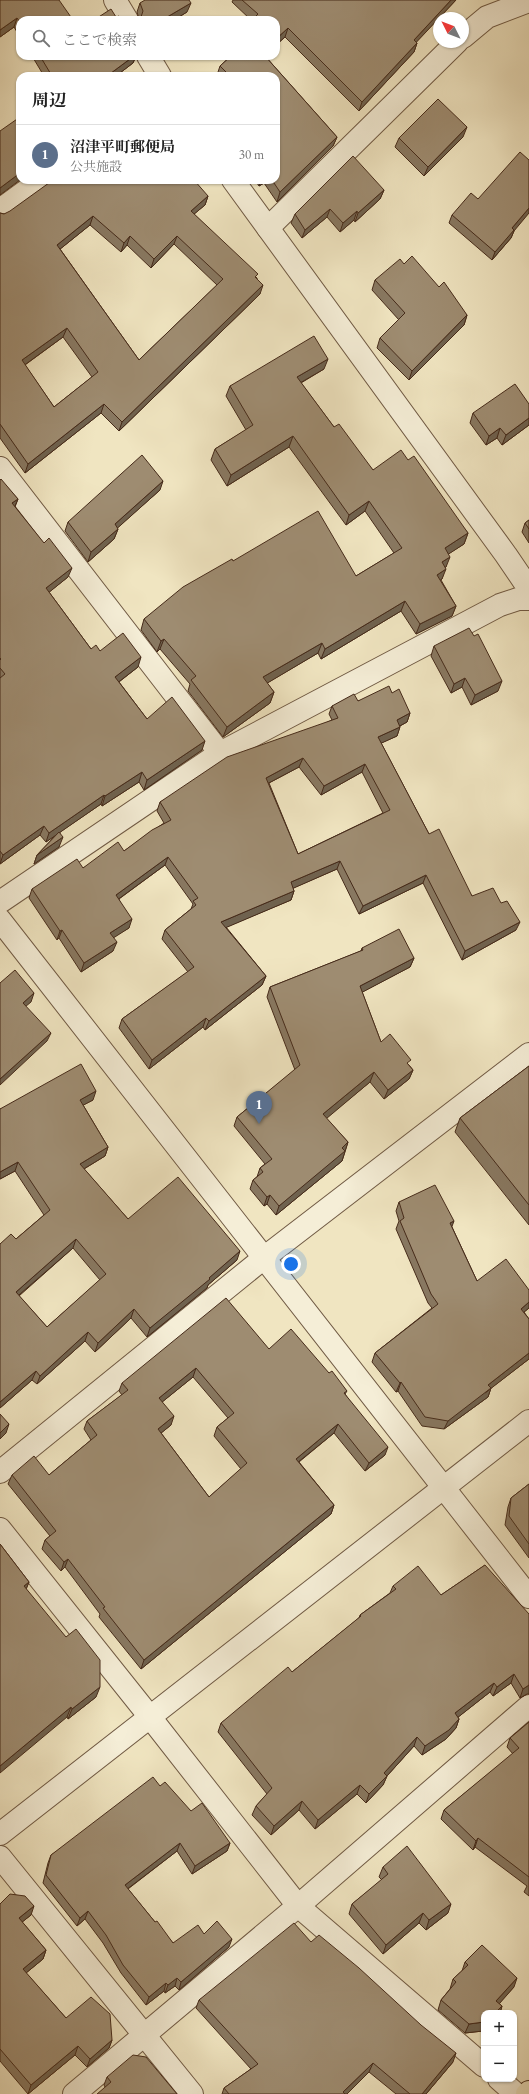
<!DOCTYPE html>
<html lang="ja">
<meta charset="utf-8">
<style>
body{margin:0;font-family:"EB Garamond","Noto Serif JP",serif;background:#f6f6f6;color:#222}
.controls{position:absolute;right:12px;bottom:12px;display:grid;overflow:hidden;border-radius:8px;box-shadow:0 1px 3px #0004}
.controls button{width:36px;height:36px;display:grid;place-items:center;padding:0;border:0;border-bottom:1px solid #e0e0e0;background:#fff;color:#222;font:20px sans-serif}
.compass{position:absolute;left:433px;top:12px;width:36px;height:36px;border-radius:50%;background:#fff;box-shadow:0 1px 3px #0004;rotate:312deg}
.you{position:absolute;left:291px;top:1264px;width:14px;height:14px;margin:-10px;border:3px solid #fff;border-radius:50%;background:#1a73e8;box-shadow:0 0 0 6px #1a73e833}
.badge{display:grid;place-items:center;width:26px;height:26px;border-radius:50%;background:#1a73e8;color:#fff;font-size:13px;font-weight:700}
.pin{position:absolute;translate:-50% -33px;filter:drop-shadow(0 1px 2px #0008)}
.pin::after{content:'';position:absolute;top:21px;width:14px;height:12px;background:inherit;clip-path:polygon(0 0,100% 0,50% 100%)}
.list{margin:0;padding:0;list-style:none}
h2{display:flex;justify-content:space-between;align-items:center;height:52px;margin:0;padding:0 16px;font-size:17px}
h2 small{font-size:13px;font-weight:400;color:#767676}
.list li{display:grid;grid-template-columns:26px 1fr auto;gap:12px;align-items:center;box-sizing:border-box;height:60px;padding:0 16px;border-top:1px solid #e0e0e0}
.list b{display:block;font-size:15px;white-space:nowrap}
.list p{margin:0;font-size:13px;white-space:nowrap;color:#767676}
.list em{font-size:13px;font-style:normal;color:#767676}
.icon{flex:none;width:22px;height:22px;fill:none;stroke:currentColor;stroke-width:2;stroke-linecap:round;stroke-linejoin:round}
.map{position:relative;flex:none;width:529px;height:2094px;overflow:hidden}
.search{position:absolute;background:#fff;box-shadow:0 1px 3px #0004;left:16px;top:16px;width:264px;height:44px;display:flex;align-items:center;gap:10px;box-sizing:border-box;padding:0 14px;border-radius:12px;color:#767676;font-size:15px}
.panel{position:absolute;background:#fff;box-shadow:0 1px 3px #0004;left:16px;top:72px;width:264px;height:112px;border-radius:12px}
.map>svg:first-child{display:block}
</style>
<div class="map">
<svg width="529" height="2094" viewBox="0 0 529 2094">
<rect width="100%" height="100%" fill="#f0e5c1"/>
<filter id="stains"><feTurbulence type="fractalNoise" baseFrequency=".005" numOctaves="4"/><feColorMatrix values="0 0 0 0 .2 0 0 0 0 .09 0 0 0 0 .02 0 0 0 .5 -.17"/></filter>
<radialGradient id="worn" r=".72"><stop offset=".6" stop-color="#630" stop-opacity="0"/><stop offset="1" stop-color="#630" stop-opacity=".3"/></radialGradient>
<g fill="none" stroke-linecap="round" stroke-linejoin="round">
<defs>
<g id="minor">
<polyline points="115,0 127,20"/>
<polyline points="463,37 487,17 529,1"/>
<polyline points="148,56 160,76"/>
<polyline points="233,180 506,555 529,589"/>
<polyline points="0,210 41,180"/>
<polyline points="268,228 457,42"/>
<polyline points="0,468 220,753"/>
<polyline points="0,902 220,753 500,605 518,599 529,599"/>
<polyline points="0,920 529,1597"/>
<polyline points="0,1472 265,1257 529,1054"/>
<polyline points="0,1529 150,1717 298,1906 484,2066"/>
<polyline points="0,1834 529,1421"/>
<polyline points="0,1857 192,2094"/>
<polyline points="499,2079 516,2094"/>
<polyline points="74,2094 298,1906 529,1706"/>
</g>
<polyline id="major" points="527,2094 529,2092"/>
</defs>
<use href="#minor" stroke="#705a44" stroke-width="24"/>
<use href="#major" stroke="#462b1a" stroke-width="24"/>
<use href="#minor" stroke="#f5eed7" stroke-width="22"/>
<use href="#major" stroke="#f0e5c1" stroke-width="22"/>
</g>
<g fill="#887861" stroke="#462b1a" fill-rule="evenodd">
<polygon points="0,0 20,20 20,37 14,27 0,37"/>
<polygon points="233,0 456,0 416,42 417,43 414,52 359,111 285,37 276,45 276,20 251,20 232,2"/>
<polygon points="140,3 187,12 174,20 138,20 139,19 137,12"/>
<polygon points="32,56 136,56 133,63 116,76 44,76"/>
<polygon points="231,56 265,56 337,137 333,146 277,202 264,183 259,186 255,180 276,180 276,76 218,76 217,75 220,66"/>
<polygon points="463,137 424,176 395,147 399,138"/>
<polygon points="384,190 380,199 355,222 354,220 340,232 327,217 302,238 291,223 295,214"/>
<path d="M208,196L205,205L194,214L257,278L260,294L119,431L101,413L25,473L0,438V213L4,214ZM90,225L121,252L127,245L151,268L174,244L217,285L139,360L60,249ZM63,337L92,377L54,407L25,365Z"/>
<polygon points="452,215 514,231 511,238 492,260 449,223"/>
<polygon points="404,264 467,315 464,325 409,380 377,348 380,338 399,320 372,290 375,280"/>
<polygon points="324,369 301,383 334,427 373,470 408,460 468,533 464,544 448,554 446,567 445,568 442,579 441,580 456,606 452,616 416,634 401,611 321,659 318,653 267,683 274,692 270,703 223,737 188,691 190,684 160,649 157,652 141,630 144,619 233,561 356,576 394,553 365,511 346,525 289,447 227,486 211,460 215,449 246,430 226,396 230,386"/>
<polygon points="529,404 529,425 502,445 497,438 486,445 470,423 473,413"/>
<polygon points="0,480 18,499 15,507 68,577 49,592 91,649 100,651 138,667 119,682 147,719 202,750 144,790 139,782 102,806 101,804 60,832 59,847 34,864 37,855 56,835 46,842 40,835 0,864"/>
<polygon points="160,490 117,528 118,529 114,539 88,562 65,531 68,522"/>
<polygon points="529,520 529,543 522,532 525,523"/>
<polygon points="434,646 498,691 471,705 462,687 451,693 431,656"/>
<path d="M392,693L410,713L407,722L400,726L397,736L381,743L429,834L472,896L516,930L462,960L423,883L359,914L337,869L293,888L294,891L291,900L226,927L266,976L262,985L205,1030L203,1027L149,1069L119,1028L122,1019L188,972L162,939L165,930L191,909L193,904L165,865L119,899L129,928L113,937V951L81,972L59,938L57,940L29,898L32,889L124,851L164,823L157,811L160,802L332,720L329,714L332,706L358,701ZM299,767L321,795L362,772L383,813L298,854L269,783Z"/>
<polygon points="362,948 414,958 410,967 362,992 381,1042 409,1065 413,1070 409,1079 384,1099 370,1082 326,1118 348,1142 342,1161 276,1215 267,1204 264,1206 250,1189 253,1180 257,1177 260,1168 265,1164 234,1126 237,1117 295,1070 267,997 270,987 361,951"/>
<polygon points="529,1066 529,1225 455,1132 460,1118"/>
<path d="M93,1100L83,1105L108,1147L105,1156L84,1169L128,1219L237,1260L208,1285L207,1288L147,1337L131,1318L95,1352L85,1341L37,1384L32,1380L0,1408L16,1239L44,1215L15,1171L0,1179V1109ZM73,1248L100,1280L47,1327L19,1296Z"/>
<polygon points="399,1202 452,1227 477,1281 529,1290 529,1308 524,1312 529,1319 529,1359 491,1388 488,1397 444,1429 422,1426 398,1391 396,1392 372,1362 375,1353 432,1308 428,1303 396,1229 399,1221 396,1211"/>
<path d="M269,1349L329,1373L347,1391L345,1394L385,1455L365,1471L334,1433L299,1462L334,1505L331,1514L141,1669L99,1617L100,1614L65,1567L61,1571L42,1549L45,1540L50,1536L8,1484L12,1475H49L91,1440L84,1429L87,1421L122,1395L119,1391L122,1383ZM193,1377L228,1418L217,1427L214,1436L241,1469L209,1497L161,1433L171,1425L162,1402Z"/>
<polygon points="529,1484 529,1558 505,1525 508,1507 511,1498"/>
<polygon points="0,1544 29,1582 26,1589 96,1697 68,1719 67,1717"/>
<polygon points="485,1565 527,1694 520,1698 511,1683 493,1696 490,1692 458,1717 459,1719 456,1728 446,1739 422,1755 414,1746 387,1776 383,1785 366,1803 357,1794 315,1829 299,1810 271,1835 252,1815 256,1806 267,1794 218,1732 221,1723 292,1672 359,1618 360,1615 390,1593 393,1586 441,1595"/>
<polygon points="529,1722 529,1896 524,1892 527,1886 475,1847 473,1850 441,1819 444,1810 513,1754 507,1747 510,1738"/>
<polygon points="160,1786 230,1843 227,1851 192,1874 177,1851 128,1889 155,1922 173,1943 204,1934 229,1947 179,1990 175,1986 165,1993 164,1991 146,2005 121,1973 103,1943 85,1919 77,1926 43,1883 48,1863 51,1855"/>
<polygon points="383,1867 448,1913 426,1930 419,1923 383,1954 349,1914 352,1904 382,1880 379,1877"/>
<polygon points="0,1904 31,1915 22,1922 46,1950 43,1959 26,1973 66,2018 112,2040 109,2048 87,2067 75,2055 28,2094 0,2061"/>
<polygon points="311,1942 453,2062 426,2094 396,2094 369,2072 347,2094 222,2094 224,2088 251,2069 196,2008 199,2000"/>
<polygon points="465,1962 514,1987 499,2003 502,2006 500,2013 484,2013 483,2031 465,2033 438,2010 441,2000 450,1989 453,1979 462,1971"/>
<polygon points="107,2077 177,2094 105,2087 104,2085"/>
</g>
<g fill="#6f624f" stroke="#462b1a">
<polygon points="451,0 456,0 411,48 414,40"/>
<polygon points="191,3 187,12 174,20 162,20"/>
<polygon points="17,18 14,27 0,37 0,30"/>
<polygon points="288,28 285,37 276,45 276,39"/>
<polygon points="417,43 414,52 359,111 362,102"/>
<polygon points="134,56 136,56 133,63 116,76 107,76"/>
<polygon points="467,127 463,137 424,176 428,167"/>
<polygon points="337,137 333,146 277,202 280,192"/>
<polygon points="20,173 20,180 0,195 0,188"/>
<polygon points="261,180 265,180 264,183 259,186"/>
<polygon points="384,190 380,199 355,222 358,213"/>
<polygon points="208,196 205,205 187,220 191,211"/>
<polygon points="529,208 529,213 514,231 511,238 492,260 495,252 512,228"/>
<polygon points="330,209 327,217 302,238 305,230"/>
<polygon points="357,211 354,220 340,232 343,223"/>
<polygon points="93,216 90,225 54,254 57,245"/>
<polygon points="130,236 127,245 121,252 124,243"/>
<polygon points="177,236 174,244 151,268 154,259"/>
<polygon points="263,285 260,294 119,431 122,422"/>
<polygon points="467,315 464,325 409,380 412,371"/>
<polygon points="67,328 63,337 19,369 22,360"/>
<polygon points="328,359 324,369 293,387 297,377"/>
<polygon points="104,404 101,413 25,473 28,464"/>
<polygon points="529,418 529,425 502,445 506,435"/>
<polygon points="500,428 497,438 486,445 489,436"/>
<polygon points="293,436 289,447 227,486 231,475"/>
<polygon points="163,481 160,490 112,533 115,524"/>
<polygon points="18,499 14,508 12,503"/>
<polygon points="369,501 365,511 346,525 349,515"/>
<polygon points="118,529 114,539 88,562 91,552"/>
<polygon points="468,533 464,544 441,559 445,548"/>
<polygon points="450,557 446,567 438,573 442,562"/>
<polygon points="72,568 68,577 42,598 46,588"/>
<polygon points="446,569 442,579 433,585 437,575"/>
<polygon points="405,601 401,611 321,659 325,649"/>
<polygon points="456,606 452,616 416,634 420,624"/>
<polygon points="164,639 160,649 157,652 161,641"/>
<polygon points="322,643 318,653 259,688 263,677"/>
<polygon points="141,657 138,667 112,687 115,677"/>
<polygon points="465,678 462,687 451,693 454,684"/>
<polygon points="502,681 498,691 471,705 475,695"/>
<polygon points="274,692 270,703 223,737 227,727"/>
<polygon points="410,713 407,722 394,729 397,720"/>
<polygon points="400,727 397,736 375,746 378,737"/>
<polygon points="205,741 202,750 144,790 147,780"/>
<polygon points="303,758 299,767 263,786 266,778"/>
<polygon points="365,764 362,772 321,795 324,786"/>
<polygon points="142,772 139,782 102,806 105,796"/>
<polygon points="104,795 101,804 46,842 49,833"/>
<polygon points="44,826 40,835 0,864 3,855"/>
<polygon points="63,837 59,847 34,864 37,855"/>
<polygon points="168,857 165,865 113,903 116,895"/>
<polygon points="340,861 337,869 287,891 291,882"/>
<polygon points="426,875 423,883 359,914 363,906"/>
<polygon points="294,891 291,900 218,931 221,922"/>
<polygon points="132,919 129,928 107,942 110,933"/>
<polygon points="520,922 516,930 462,960 465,951"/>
<polygon points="62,930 59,938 57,940 60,931"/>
<polygon points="117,942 113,951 81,972 84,963"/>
<polygon points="414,958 410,967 357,995 360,986"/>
<polygon points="266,976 262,985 205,1030 209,1021"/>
<polygon points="34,993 31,1002 19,1012 23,1003"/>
<polygon points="206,1018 203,1027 149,1069 152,1060"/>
<polygon points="51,1033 47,1041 0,1085 0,1079"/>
<polygon points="413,1070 409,1079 384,1099 388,1090"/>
<polygon points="374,1072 370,1082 320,1124 323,1114"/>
<polygon points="96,1091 93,1100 76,1109 80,1100"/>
<polygon points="348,1142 342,1161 276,1215 279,1206"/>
<polygon points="108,1147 105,1156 77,1173 80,1164"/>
<polygon points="18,1162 15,1171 0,1179 0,1172"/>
<polygon points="270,1195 267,1204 264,1206 267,1197"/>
<polygon points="454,1221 451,1229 450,1223"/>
<polygon points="76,1239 73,1248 12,1301 16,1292"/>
<polygon points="240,1251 237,1260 208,1285 207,1288 147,1337 150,1328"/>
<polygon points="529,1302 529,1308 518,1317 521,1309"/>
<polygon points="134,1309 131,1318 95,1352 98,1343"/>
<polygon points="88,1332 85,1341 37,1384 40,1376"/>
<polygon points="529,1353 529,1359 485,1393 491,1388 488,1397 444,1429 448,1421 488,1385"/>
<polygon points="196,1368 193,1377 156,1407 159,1398"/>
<polygon points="36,1371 32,1380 0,1408 0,1402"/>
<polygon points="401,1382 398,1391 396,1392 400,1383"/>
<polygon points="174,1416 171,1425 155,1438 158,1429"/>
<polygon points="9,1424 6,1433 0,1439 0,1433"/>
<polygon points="338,1424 334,1433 292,1467 296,1459"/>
<polygon points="388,1447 385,1455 365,1471 369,1463"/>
<polygon points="334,1505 331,1514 141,1669 144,1660"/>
<polygon points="68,1559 65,1567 61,1571 64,1562"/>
<polygon points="29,1582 25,1592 24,1586"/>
<polygon points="514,1674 511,1683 493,1696 497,1687"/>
<polygon points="494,1683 490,1692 452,1722 455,1713"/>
<polygon points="529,1685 529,1694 527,1694 520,1698 523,1689"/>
<polygon points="100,1687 96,1697 68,1719 72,1709"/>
<polygon points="71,1707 67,1717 0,1773 0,1766"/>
<polygon points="459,1719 456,1728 446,1739 422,1755 425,1746"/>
<polygon points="417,1737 414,1746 386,1777 387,1776 383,1785 366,1803 369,1794 384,1773"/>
<polygon points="360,1785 357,1794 315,1829 318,1820"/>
<polygon points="302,1801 299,1810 271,1835 274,1826"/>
<polygon points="478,1838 475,1847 473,1850 476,1841"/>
<polygon points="180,1843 177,1851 122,1893 125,1885"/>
<polygon points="230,1843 227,1851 192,1874 195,1866"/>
<polygon points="451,1904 448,1913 426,1930 429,1920"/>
<polygon points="34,1906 31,1915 16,1927 19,1918"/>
<polygon points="88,1911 85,1919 77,1926 80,1918"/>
<polygon points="423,1913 419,1923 383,1954 386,1945"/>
<polygon points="232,1939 229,1947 179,1990 181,1982"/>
<polygon points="46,1950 43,1959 20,1978 23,1969"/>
<polygon points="177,1978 175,1986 165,1993 168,1985"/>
<polygon points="517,1978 514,1987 493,2011 496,2001"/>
<polygon points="166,1983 164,1991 146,2005 149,1997"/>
<polygon points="502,2006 500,2013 495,2013"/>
<polygon points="484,2022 484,2030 483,2031 465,2033 469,2024"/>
<polygon points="112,2040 109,2048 87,2067 90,2059"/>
<polygon points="78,2046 75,2055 28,2094 31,2085"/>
<polygon points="456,2053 453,2062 426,2094 422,2094"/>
<polygon points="373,2063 369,2072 347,2094 343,2094 343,2092"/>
</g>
<g fill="#9e8c71" stroke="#462b1a" fill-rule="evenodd">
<polygon points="0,0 59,0 73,20 20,20 20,22 17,18 0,30"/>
<polygon points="145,0 189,0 191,3 162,20 138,20 141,17 143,11 140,3"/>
<polygon points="242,0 451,0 414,40 417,43 362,102 288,28 276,39 276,20 252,20 258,14"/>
<polygon points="111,9 116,17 119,16 122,20 94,20"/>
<polygon points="40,56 134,56 107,76 52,76"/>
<polygon points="231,56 265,56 337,137 280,192 272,180 276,180 276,76 230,76 220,66"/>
<polygon points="438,99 467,127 428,167 399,138"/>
<polygon points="20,117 20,173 0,188 0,131"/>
<polygon points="520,152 529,160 529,208 512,228 514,230 495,252 452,215 471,193 478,199"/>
<polygon points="353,156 384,190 358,213 357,211 343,223 330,209 305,230 295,214"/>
<path d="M53,180H194L208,196L191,211L258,274L255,277L263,285L122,422L104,404L28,464L0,424V213L4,214L10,211ZM93,216L124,243L130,236L154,259L177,236L223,279L139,360L57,245ZM67,328L98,372L54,407L22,360Z"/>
<polygon points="412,256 439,287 444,282 467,315 412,371 380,338 405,313 375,280 400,259 404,264"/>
<polygon points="314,336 328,359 297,377 334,427 339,424 373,470 401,450 408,460 414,456 468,533 445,548 450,557 442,562 446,569 437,575 456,606 420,624 405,601 325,649 322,643 263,677 274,692 227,727 191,680 196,676 164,639 161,641 144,619 183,587 232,559 233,561 318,511 356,576 402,548 369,501 349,515 293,436 231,475 215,449 253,425 230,386"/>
<polygon points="515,384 529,404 529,418 506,435 500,428 489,436 473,413"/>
<polygon points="142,455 163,481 115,524 118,529 91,552 68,522"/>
<polygon points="1,479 18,499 12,503 44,543 49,538 72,568 46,588 91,649 96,645 100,651 123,633 141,657 115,677 147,719 172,697 205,741 147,780 142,772 105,796 104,795 49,833 44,826 3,855 0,851 0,678 5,674 0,668 0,660 1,659 0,658 0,480"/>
<polygon points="529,520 529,529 525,523"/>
<polygon points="469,628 474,636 478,634 502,681 475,695 465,678 454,684 434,646"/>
<path d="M389,686L392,693L399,689L410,713L397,720L400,727L378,737L429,834L439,829L472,896L493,888L501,903L507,901L520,922L465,951L426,875L363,906L340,861L291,882L294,891L221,922L266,976L209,1021L206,1018L152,1060L122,1019L194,967L165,930L196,905L193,901L198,898L168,857L116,895L132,919L110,933L117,942L84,963L62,930L60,931L32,889L77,859L83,868L118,842L124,851L152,830L171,820L160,802L227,757L338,718L332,706L354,694L358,701ZM303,758L324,786L365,764L390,810L298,854L266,778Z"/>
<polygon points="59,832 63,837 37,855"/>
<polygon points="399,929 414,958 360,986 381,1042 390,1034 411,1060 407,1063 413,1070 388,1090 374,1072 323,1114 348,1142 342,1148 345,1151 279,1206 270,1195 267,1197 253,1180 263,1172 260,1168 272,1159 237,1117 300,1065 270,987 363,950 362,948"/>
<polygon points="15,970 34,993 23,1003 51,1033 0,1079 0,983"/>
<path d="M81,1064L96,1091L80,1100L108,1147L80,1164L128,1219L178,1177L240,1251L209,1278L210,1279L150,1328L134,1309L98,1343L88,1332L40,1376L36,1371L0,1402V1244L11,1234L16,1239L50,1210L18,1162L0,1172V1109ZM76,1239L106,1274L47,1327L16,1292Z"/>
<polygon points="529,1066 529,1205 460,1118"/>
<polygon points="435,1185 454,1221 450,1223 477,1281 506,1259 529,1290 529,1302 521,1309 529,1319 529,1353 488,1385 491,1388 448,1421 425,1417 401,1382 400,1383 375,1353 438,1304 431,1294 400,1221 404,1218 399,1202"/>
<path d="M226,1298L269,1349L291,1329L329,1373L332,1371L347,1391L344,1393L388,1447L369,1463L338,1424L296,1459L334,1505L144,1660L103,1608L105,1607L68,1559L64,1562L45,1540L56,1531L12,1475L34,1456L49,1475L97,1435L87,1421L128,1390L122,1383ZM196,1368L234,1413L217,1427L247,1463L209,1497L158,1429L174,1416L159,1398Z"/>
<polygon points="0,1414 9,1424 0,1433"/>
<polygon points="529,1484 529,1544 509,1516 511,1498"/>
<polygon points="0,1544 29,1582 24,1586 66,1637 76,1629 100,1660 100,1687 72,1709 71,1707 0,1766"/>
<polygon points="485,1565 529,1614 529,1685 523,1689 514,1674 497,1687 494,1683 455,1713 459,1719 449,1730 425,1746 417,1737 384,1773 387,1776 369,1794 360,1785 318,1820 302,1801 274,1826 256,1806 272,1788 221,1723 288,1667 292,1672 361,1616 360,1615 396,1589 393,1586 418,1566 441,1595"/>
<polygon points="529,1722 529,1877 478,1838 476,1841 444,1810 519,1748 510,1738"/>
<polygon points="153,1777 160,1786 165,1782 191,1811 202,1803 230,1843 195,1866 180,1843 125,1885 155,1922 157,1921 173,1943 198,1925 204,1934 217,1921 232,1939 181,1982 177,1978 168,1985 166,1983 149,1997 123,1965 106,1935 88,1911 80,1918 46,1875 51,1855"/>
<polygon points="407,1846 451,1904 429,1920 423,1913 386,1945 352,1904 388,1874 383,1867"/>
<polygon points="10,1894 25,1896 34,1906 19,1918 46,1950 23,1969 66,2018 91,1997 110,2014 112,2040 90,2059 78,2046 31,2085 0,2049 0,1904"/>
<polygon points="294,1923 311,1942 319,1935 359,1968 421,2025 456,2053 422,2094 410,2094 373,2063 343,2092 345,2094 229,2094 224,2088 258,2064 199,2000"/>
<polygon points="482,1945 517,1978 496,2001 502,2006 495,2013 484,2013 484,2022 469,2024 441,2000 456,1982 453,1979 468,1965 465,1962"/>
<polygon points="133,2055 146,2057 177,2094 97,2094 111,2082 107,2077"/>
</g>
<rect width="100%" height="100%" filter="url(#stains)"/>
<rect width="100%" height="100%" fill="url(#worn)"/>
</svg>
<div class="controls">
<button>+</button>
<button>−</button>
</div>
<svg class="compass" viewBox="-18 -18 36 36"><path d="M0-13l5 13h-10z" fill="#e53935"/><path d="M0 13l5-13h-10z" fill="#767676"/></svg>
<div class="you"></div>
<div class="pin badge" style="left:259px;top:1124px;background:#5c6f8a">1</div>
<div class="search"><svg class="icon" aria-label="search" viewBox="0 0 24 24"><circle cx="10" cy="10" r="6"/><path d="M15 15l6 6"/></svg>ここで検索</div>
<section class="panel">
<h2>周辺<small></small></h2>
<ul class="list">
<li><span class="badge" style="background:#5c6f8a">1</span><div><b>沼津平町郵便局</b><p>公共施設</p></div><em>30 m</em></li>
</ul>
</section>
</div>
